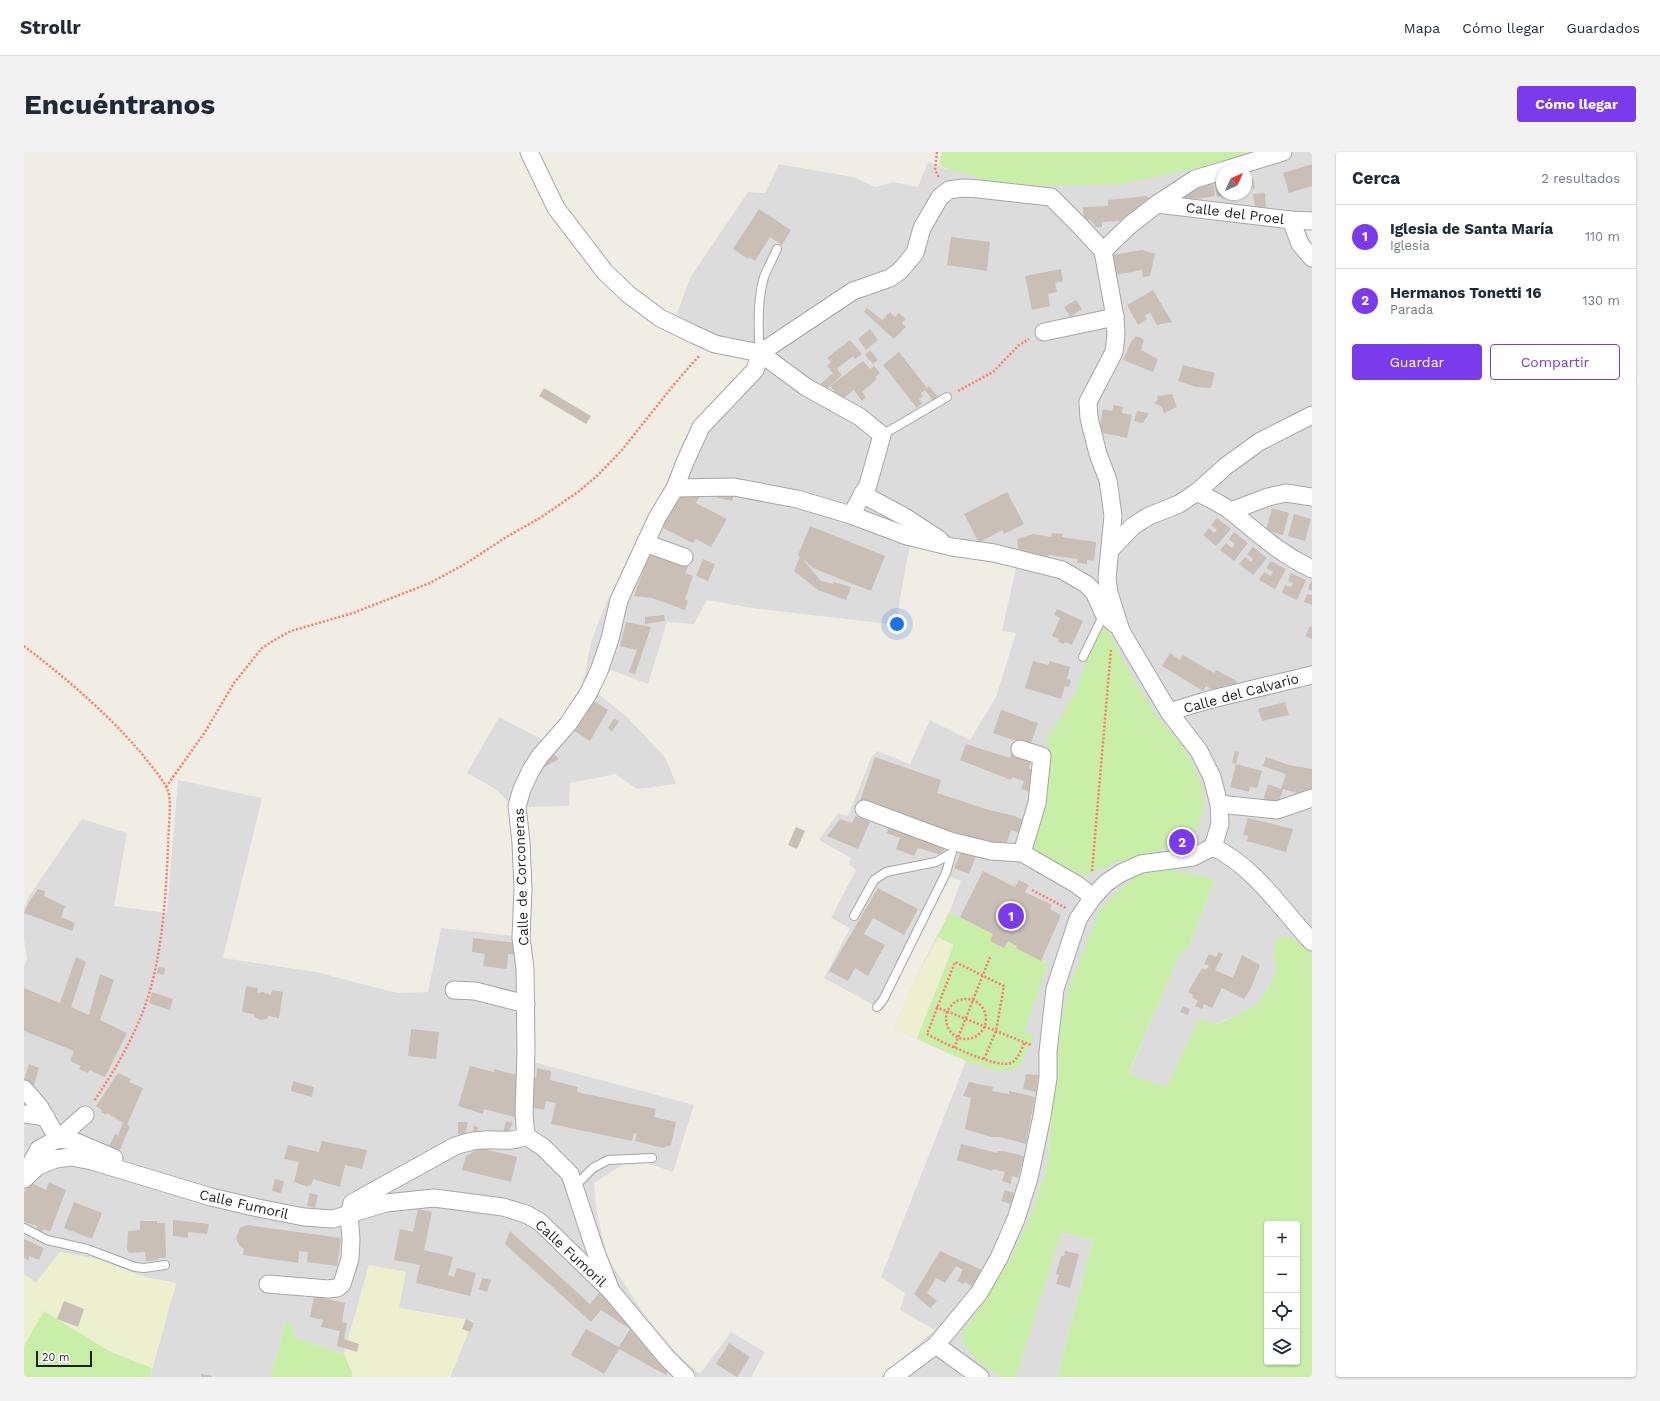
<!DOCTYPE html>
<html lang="es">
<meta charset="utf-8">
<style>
body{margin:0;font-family:"Work Sans",sans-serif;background:#f2f2f3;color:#1f2937}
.controls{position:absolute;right:12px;bottom:12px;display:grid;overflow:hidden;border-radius:4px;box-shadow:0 1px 3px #0004}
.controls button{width:36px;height:36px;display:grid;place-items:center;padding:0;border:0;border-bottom:1px solid #e0e1e3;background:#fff;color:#1f2937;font:20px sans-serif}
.compass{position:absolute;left:1192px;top:12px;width:36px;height:36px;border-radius:50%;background:#fff;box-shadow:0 1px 3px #0004;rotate:45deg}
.scale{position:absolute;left:12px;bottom:10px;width:56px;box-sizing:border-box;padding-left:4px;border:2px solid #1f1f1f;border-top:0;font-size:11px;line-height:14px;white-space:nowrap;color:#1f1f1f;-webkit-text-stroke:3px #fff;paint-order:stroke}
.you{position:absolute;left:873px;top:472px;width:14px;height:14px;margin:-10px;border:3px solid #fff;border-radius:50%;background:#1a73e8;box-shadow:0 0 0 6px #1a73e833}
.badge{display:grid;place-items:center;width:26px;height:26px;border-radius:50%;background:#7c3aed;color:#fff;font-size:13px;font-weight:700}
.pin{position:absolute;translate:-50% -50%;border:2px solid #fff;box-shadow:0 1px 4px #0006}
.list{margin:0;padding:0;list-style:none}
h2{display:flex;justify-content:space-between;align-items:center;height:52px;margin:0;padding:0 16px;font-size:17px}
h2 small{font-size:13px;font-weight:400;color:#747a83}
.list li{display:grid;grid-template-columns:26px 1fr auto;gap:12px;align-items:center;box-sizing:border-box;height:64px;padding:0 16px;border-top:1px solid #e0e1e3}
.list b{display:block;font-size:15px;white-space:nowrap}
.list p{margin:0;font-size:13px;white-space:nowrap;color:#747a83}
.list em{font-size:13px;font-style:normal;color:#747a83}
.actions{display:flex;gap:8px;padding:12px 16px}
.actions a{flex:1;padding:9px 0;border:1px solid #7c3aed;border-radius:4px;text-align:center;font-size:14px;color:#7c3aed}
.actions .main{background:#7c3aed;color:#fff}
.icon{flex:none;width:22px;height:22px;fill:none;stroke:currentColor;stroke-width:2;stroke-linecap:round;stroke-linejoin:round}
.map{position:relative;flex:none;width:1288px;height:1225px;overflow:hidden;border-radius:4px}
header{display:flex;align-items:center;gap:24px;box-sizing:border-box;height:56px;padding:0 20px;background:#fff;border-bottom:1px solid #e0e1e3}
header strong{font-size:19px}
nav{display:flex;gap:22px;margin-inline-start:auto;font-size:14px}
.intro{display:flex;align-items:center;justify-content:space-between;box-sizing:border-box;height:96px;padding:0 24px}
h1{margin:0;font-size:28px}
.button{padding:10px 18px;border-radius:4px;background:#7c3aed;color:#fff;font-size:14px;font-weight:700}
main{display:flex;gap:24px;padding:0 24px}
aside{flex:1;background:#fff;border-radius:4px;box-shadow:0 1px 3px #0004}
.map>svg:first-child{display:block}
</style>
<header>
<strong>Strollr</strong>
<nav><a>Mapa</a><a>Cómo llegar</a><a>Guardados</a></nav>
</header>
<div class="intro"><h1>Encuéntranos</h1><a class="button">Cómo llegar</a></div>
<main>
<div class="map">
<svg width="1288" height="1225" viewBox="0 0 1288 1225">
<rect width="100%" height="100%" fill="#f0ede5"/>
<g fill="#dddcdc" fill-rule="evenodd">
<path d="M1236,0H1288V77L1282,78L1288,94V801L1269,786L1249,803L1252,819L1243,839L1231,854L1193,872L1175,867L1143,935L1104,923L1156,800L1165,794L1191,727L1032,909L1023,1013L1011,1051L990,1099L942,1177L955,1210L976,1225H856L911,1178L876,1158L881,1141L857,1125L942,909L870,877L890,829L925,761L937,729L925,724L859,858L800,826L826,776L807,766L832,718L825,712L827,706L795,688L814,661L824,664L847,606L853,599L886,612L906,568L946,588L972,545L992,481L978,479L992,416L886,392L875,452L874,473L728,456L683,448L670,472L643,470L624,532L587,518L571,539L603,565L641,605L652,632L613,637L591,622L546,631L545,654L502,655L483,649L473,638L443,621L475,565L519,588L531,579L553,547L561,522L567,490L582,451L624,373L721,222L726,204L647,177L666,126L724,40L741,41L755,12L829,25L852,35L869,30L894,35L904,10L922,17ZM1198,18H1222V42H1198Z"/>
<polygon points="154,628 238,646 199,806 292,820 373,841 404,840 417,776 490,784 509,910 670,953 649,1020 620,1010 598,1013 570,1031 572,1056 583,1105 620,1162 653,1202 676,1222 707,1180 741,1200 727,1225 426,1225 449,1169 375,1156 345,1113 320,1202 269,1185 262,1170 246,1225 126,1225 152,1131 120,1125 98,1118 11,1131 0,1122 0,815 3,807 0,788 0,756 5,744 58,667 103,681 90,754 143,761"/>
<polygon points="1036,1080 1069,1088 1033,1225 992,1225"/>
</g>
<g fill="#edf0cf">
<polygon points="914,785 930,793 893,887 870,877 890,829"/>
<polygon points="36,1100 74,1107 120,1125 152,1131 128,1216 85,1199 21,1159 0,1194 0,1122 12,1131"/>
<polygon points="345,1113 382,1120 375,1156 449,1169 426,1225 328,1225 328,1221 320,1202"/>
</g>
<g fill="#c8eea7" fill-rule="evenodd">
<polygon points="918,0 1236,0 1178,15 1097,32 1024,34 964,29 915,14"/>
<path d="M1082,474C1097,505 1116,539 1135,567C1141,576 1151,583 1157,592C1176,620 1191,653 1167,684L1164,681L1154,688L1156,693L1090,711L1060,724L1006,697L1019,652L1026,609V600L1022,588L1050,543L1075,481Z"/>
<path d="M1144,717L1191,727L1165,794L1156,801L1104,922L1143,935L1175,866L1194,872L1231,854L1243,839L1252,819L1249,803L1252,787L1262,784L1269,786L1288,801V1225H1033L1069,1088L1037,1080L992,1225H976L955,1210L939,1191L938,1177H942L990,1099L1011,1051L1023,1013L1037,869L1045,836L1074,761L1091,741L1117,720ZM1243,1072H1273V1210H1243Z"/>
<polygon points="925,760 969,782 966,789 980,796 984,789 993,794 992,796 1024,812 1000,879 1010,884 995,915 976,920 942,909 893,887 930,793 914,785"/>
<polygon points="20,1159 85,1199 128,1216 126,1224 128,1225 0,1225 0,1194"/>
<polygon points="262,1170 269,1171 269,1185 320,1202 328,1221 328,1225 246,1225"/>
</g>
<g fill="#c9bfb7">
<polygon points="1288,12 1288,34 1265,41 1259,21"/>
<polygon points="1229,26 1231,36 1222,38 1222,27"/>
<polygon points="1198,27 1198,42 1206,43 1193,45 1190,28"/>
<polygon points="1189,31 1191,44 1173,47 1161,46 1161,39 1173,38 1172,33"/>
<polygon points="1241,41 1242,55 1231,56 1229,42"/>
<polygon points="1123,44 1127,49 1112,59 1111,57 1096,69 1078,70 1078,75 1071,75 1070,71 1068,71 1067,68 1060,69 1059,55 1084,54 1084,48"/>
<polygon points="735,57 767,78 758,93 746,85 731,109 725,105 724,107 709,97"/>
<polygon points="927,85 966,90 963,119 923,113"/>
<polygon points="1118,98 1131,102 1126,124 1119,125 1118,118 1091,123 1088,103"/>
<polygon points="1037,117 1039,129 1031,131 1033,140 1024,142 1026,154 1008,158 1001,124"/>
<polygon points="1129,138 1148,170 1133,173 1126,161 1121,163 1123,167 1114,173 1103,153"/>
<polygon points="1052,148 1058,157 1046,165 1040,155"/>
<polygon points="843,156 858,168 866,160 871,165 875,161 882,167 878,171 882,175 870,187 840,160"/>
<polygon points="846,177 854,188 842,198 834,187"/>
<polygon points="1112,184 1120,187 1117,198 1134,207 1129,220 1099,208 1107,190"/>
<polygon points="826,188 838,202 831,207 829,204 813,217 818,223 806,234 839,209 846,217 850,214 856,221 851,225 853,227 838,240 842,245 838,249 830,238 817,248 806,234 798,241 793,235 809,221 803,214 807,210 803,206"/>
<polygon points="846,198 854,208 849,212 841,203"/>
<polygon points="875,200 903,236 905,234 914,245 909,249 901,238 897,241 899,244 895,247 898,251 893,256 859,213"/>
<polygon points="1159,213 1191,221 1187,236 1172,235 1154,229"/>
<polygon points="520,236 567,264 562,272 515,244"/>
<polygon points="1148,242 1153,255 1140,261 1138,255 1130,251 1134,248 1133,244"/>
<polygon points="1090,253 1099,255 1098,261 1108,263 1103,286 1075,280 1079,257 1088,259"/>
<polygon points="1113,259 1125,261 1119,271 1110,269"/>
<polygon points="664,339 679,339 672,351 703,367 687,395 672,387 669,391 637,375 657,343 661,345"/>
<polygon points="983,340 1000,372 980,382 978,378 955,391 940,362"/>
<polygon points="693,341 710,342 708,349 692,345"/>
<polygon points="1248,356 1265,361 1259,383 1242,378"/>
<polygon points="1270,362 1287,367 1281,389 1264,384"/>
<polygon points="1193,366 1207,377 1192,394 1179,383 1185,376 1190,381 1193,378 1187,373"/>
<polygon points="786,374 861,404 847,439 789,416 774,403"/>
<polygon points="1210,380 1224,391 1210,409 1196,398 1202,391 1208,396 1211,392 1205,387"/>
<polygon points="1028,381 1039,382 1038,385 1072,390 1070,409 1063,408 1063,412 1053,411 1054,407 1025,403 1024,405 1017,408 995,404 993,387 1009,382 1027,385"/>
<polygon points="1229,395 1243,406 1229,423 1215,412 1221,405 1227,410 1229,407 1223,402"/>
<polygon points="626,400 664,415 661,421 669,424 661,447 664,449 661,458 628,446 610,444"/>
<polygon points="776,404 797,429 809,432 810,430 827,435 822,448 794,438 770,419"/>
<polygon points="679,407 691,412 684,429 672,424"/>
<polygon points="1247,409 1262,417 1251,437 1235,428 1240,420 1247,424 1249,420 1242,416"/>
<polygon points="1267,421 1282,428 1273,448 1258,441 1261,433 1267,435 1269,431 1264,429"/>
<polygon points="1287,429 1288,429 1288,439 1284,437"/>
<polygon points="1283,442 1288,443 1288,453 1280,450"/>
<polygon points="1033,457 1059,469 1048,493 1041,490 1040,492 1034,490 1035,487 1028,484 1036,466 1030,463"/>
<polygon points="640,463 641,469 621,472 621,465"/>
<polygon points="602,470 627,475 611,522 605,520 613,498 596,494"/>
<polygon points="1286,474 1288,475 1288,487 1281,484"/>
<polygon points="1146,501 1156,508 1159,503 1190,521 1192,518 1213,529 1212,534 1206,535 1201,533 1196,542 1182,534 1179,539 1138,514"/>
<polygon points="1009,509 1024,513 1026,509 1046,515 1043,527 1047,528 1045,535 1041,534 1037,547 1001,536"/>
<polygon points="567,547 584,558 566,589 549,578"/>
<polygon points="1261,550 1265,563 1238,569 1234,557"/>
<polygon points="977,558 1014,571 1006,594 969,581"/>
<polygon points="590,567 595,569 588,580 584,576"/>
<polygon points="942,592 986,606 987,602 1007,609 1005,616 1011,619 1008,641 997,637 1000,629 988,625 987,628 936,608"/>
<polygon points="1211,599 1215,600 1212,612 1208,611"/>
<polygon points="528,600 535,607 515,618"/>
<polygon points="851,605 917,628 913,641 965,658 991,664 999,668 995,681 987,678 983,690 955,690 901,674 836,649"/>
<polygon points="1242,605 1265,613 1288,617 1288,641 1280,643 1259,637 1254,653 1239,648 1244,632 1257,637 1262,622 1239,614"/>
<polygon points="1212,612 1238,619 1233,636 1226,635 1225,640 1206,635"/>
<polygon points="831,664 846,670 834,697 803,684 816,667 828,671"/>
<polygon points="1224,666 1269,677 1262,700 1223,689 1224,684 1219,683"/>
<polygon points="865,673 921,695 920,698 917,703 894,696 890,704 872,697 876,686 863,681"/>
<polygon points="772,675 781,679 773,697 764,693"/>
<polygon points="937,700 952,704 945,722 930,716"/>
<polygon points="959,719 991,735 995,728 1005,733 1001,740 1028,753 1026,757 1037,763 1017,809 992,796 993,794 984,789 980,796 966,789 969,782 936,765"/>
<polygon points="854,736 894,757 880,783 849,766 840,782 861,793 844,824 831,816 824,829 805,819"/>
<polygon points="14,737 21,739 20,744 41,754 37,765 51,771 48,779 0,761 5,750"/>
<polygon points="449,786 493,791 494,803 484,802 483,817 459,814 461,802 448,800"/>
<polygon points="1195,800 1199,802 1191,818 1209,826 1218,803 1236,813 1227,836 1220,847 1198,836 1188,856 1180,852 1178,857 1171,854 1174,849 1168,845 1169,843 1164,840 1178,816 1182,818 1185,814 1180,812 1185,802 1192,805"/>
<polygon points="52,805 62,810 47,855 65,863 76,822 90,828 76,868 103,881 81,925 65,918 64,921 55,917 57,914 46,909 50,899 0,879 0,836 36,851"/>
<polygon points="134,815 141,816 140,823 133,821"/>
<polygon points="222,834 234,836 233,841 239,840 247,843 248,838 259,840 255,866 244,864 243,867 237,868 230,865 230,862 218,860"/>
<polygon points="128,840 149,847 146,858 125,851"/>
<polygon points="1159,854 1166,857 1164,863 1156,860"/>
<polygon points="387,877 415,880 412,907 384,904"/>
<polygon points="5,912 15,916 10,933 0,928"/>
<polygon points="446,914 470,920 470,917 496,924 491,965 460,957 459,962 434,954"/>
<polygon points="513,916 527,919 526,928 554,935 553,940 632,957 630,965 652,970 647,993 639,996 611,989 613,982 610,981 608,989 527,972 532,951 522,949 520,958 507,955 506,924 512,926"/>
<polygon points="94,921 107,927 105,930 119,936 103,973 106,974 94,1002 84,997 91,982 94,983 99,971 83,961 82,963 79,961 77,960 78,958 72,954"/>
<polygon points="1002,922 1014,923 1012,940 999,937"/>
<polygon points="269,929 290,935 288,945 267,939"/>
<polygon points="945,930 969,935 968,939 985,942 985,939 1011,945 1002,992 976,985 967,985 941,977 947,946 939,944"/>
<polygon points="482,969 489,971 482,983 478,984"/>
<polygon points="434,970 444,970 441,982 434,982"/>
<polygon points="450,974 454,975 453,980 449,981"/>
<polygon points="298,989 343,998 338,1017 321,1013 316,1035 289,1027 287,1034 284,1033 284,1035 270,1030 275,1010 260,1007 264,993 295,1000"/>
<polygon points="937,992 973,1001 974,999 979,999 1000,1004 994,1026 988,1024 987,1032 978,1029 981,1020 969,1017 968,1019 933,1008"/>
<polygon points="456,996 493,1005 487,1030 438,1018 442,1004"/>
<polygon points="251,1027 260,1029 257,1041 248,1039"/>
<polygon points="6,1030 22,1038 25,1030 42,1038 26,1080 20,1077 18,1080 12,1076 13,1074 0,1070 0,1041"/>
<polygon points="981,1038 990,1041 987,1052 977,1049"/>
<polygon points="286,1041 294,1043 291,1056 283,1054"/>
<polygon points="50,1050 78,1061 68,1087 40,1076"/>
<polygon points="394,1057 408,1060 400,1098 429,1105 424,1123 430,1125 433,1116 452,1121 446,1144 392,1131 396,1113 370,1108 376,1077 389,1080"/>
<polygon points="149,1068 185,1072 183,1082 164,1080 164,1086 149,1084"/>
<polygon points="116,1069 133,1069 133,1071 141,1071 142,1106 134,1106 134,1108 122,1109 121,1100 105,1101 103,1097 104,1079 116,1078"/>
<polygon points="223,1073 317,1086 313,1114 283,1110 284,1100 275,1099 274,1111 219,1103 220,1097 215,1093 212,1086 216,1076"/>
<polygon points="486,1079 566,1152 576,1140 646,1216 642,1223 595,1197 580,1222 547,1203 562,1177 595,1195 606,1177 577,1158 567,1170 481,1092"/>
<polygon points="0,1087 20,1096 15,1108 6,1104 4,1108 0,1106"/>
<polygon points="916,1099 958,1118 948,1134 941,1130 939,1132 933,1129 939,1118 932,1114 921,1131 912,1126 903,1141 913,1149 906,1156 890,1142"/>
<polygon points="1041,1099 1055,1102 1046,1136 1032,1132 1035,1123 1032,1122 1037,1104 1040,1104"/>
<polygon points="458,1126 467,1128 463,1140 455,1137"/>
<polygon points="290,1144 321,1151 318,1170 323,1171 320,1187 335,1192 333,1200 313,1194 316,1179 297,1175 299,1168 286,1165"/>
<polygon points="40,1149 60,1157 54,1175 33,1167"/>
<polygon points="442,1167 450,1171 446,1180 438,1177"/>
<polygon points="705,1191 726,1205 713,1225 692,1212"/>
<polygon points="177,1222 188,1224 188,1225 177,1225"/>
</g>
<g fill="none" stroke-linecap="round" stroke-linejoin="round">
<defs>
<g id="lane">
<path d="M736,201C734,177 733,148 740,125C744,115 749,106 753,97"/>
<polyline points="858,283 923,245"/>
<polyline points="1059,505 1080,462"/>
<polyline points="830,764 850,728 862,720 912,710 928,701"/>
<polyline points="853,855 859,848 922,721 927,703"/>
<polyline points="551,1034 569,1016 584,1008 628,1006"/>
<polyline points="0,1076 23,1088 63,1097 111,1115 120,1116 141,1113"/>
</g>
<g id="street">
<polyline points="505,0 532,56 581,120 604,142 636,166 669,182 691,192 736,201 782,235 836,265 858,283 844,333 827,363"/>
<polyline points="1201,18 1259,0"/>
<polyline points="1133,52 1171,27 1198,19"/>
<polyline points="1267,68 1276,92 1288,106"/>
<polyline points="1079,99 1106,73 1133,52 1267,68 1288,69"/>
<polyline points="1020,180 1091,165"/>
<polyline points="651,336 710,335 773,347 827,363 883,384 928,395 970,401 1038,418 1062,432 1070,440 1080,462 1091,472"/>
<path d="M1173,340C1184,346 1198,352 1208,360C1235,382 1255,401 1288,417"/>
<polyline points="838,342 881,365 916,388"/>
<polyline points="1207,359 1244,345 1262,341 1288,345"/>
<polyline points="621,391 660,405"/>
<polyline points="1086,398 1109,374 1125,364 1155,352 1173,340 1202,314 1235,290 1288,263"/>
<polyline points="1145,560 1184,548 1288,523"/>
<polyline points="996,597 1018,604 1013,651 998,701 1052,732 1069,745"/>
<polyline points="1195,652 1253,658 1288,646"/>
<polyline points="840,657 926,689 967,699 998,701"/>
<path d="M1189,695C1231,715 1257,757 1288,790"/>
<polyline points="430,838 451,839 502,852"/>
<polyline points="0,937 15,954 34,987 61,963"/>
<polyline points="0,962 22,965"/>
<polyline points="1,1022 15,997 34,987 50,989 90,1006"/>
<polyline points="0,1027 14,1014 32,1007 47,1005 68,1009 187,1045 234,1056 280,1065 309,1067 362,1051 410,1046 479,1055 502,1062 516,1070 587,1139 643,1206 662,1225"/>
<path d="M244,1132L304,1137L313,1136L318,1132L326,1107L327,1087L325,1063L328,1051L431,994C440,991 449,988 459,988C475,987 487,991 502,984"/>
<polyline points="587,1139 570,1095 546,1022 519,995 502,984 500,962 502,900 501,816 497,786 499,737 497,690 493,654 498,637 507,618 516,604 544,572 564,542 575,519 586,487 595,448 633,366 651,336 661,310 677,275 731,218 736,201 829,139 866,126 876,119 891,101 898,76 916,45 925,38 939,36 955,37 1027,45 1057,75 1079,99 1091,165 1092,183 1090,200 1064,250 1065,266 1074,302 1084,328 1089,364 1083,426 1085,441 1097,479 1145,560 1175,599 1188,625 1195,652 1196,672 1189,695 1169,705 1117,712 1097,721 1082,731 1069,745 1054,767 1031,837 1024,900 1024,926 1018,964 1005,1026 992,1067 975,1106 955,1141 912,1193 869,1225"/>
<polyline points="912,1193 956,1225"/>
</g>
</defs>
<use href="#lane" stroke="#a6a6a6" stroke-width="10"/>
<use href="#street" stroke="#a6a6a6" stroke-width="19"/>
<g stroke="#ff7b67" stroke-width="2.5" stroke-dasharray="2 2" stroke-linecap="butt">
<polyline points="913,0 911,18 915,25"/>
<polyline points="934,239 969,220 995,193 1005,187"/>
<path d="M0,494C43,527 83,561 118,602C127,614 138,625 144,639C148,647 144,682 144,693C142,745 138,808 120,857C107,890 90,920 70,949"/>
<polyline points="142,635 181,580 210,531 238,496 252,487 267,479 329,461 406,431 441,412 484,384 516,366 554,340 575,322 598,298 652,230 675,204"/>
<polyline points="1068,719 1087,497"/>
<polyline points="1008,738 1042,756"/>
<circle cx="942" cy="867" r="20"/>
<polyline points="912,855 1007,893"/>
<polyline points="930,896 966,805"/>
<path d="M960,907L972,879L980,834L931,810L903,882C917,890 973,917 987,911C994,908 997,897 1001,890"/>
</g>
<use href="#lane" stroke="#fff" stroke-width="8"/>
<use href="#street" stroke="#fff" stroke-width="17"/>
</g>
<g text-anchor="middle" stroke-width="3.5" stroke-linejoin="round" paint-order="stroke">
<g font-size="14" fill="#1f1f1f" stroke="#fff">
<text transform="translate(1211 61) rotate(7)" y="5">Calle del Proel</text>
<text transform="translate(1217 541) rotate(-15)" y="5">Calle del Calvario</text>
<text transform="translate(497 725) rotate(-92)" y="5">Calle de Corconeras</text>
<text transform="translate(220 1052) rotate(13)" y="5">Calle Fumoril</text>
<text transform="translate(547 1101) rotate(43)" y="5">Calle Fumoril</text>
</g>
</g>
</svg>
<div class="controls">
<button>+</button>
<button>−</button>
<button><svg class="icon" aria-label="locate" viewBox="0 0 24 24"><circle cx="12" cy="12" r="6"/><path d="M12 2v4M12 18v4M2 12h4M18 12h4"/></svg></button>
<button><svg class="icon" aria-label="layers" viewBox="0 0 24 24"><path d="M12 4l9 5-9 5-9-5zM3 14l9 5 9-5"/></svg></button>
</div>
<svg class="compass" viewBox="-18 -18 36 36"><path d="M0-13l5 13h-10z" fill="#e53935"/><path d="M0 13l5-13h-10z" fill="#747a83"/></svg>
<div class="scale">20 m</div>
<div class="you"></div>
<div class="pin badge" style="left:987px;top:764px">1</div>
<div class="pin badge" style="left:1158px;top:690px">2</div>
</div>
<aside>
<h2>Cerca<small>2 resultados</small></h2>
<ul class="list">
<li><span class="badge">1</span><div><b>Iglesia de Santa María</b><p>Iglesia</p></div><em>110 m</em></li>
<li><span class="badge">2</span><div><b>Hermanos Tonetti 16</b><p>Parada</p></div><em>130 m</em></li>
</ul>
<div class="actions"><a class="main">Guardar</a><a>Compartir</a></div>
</aside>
</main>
